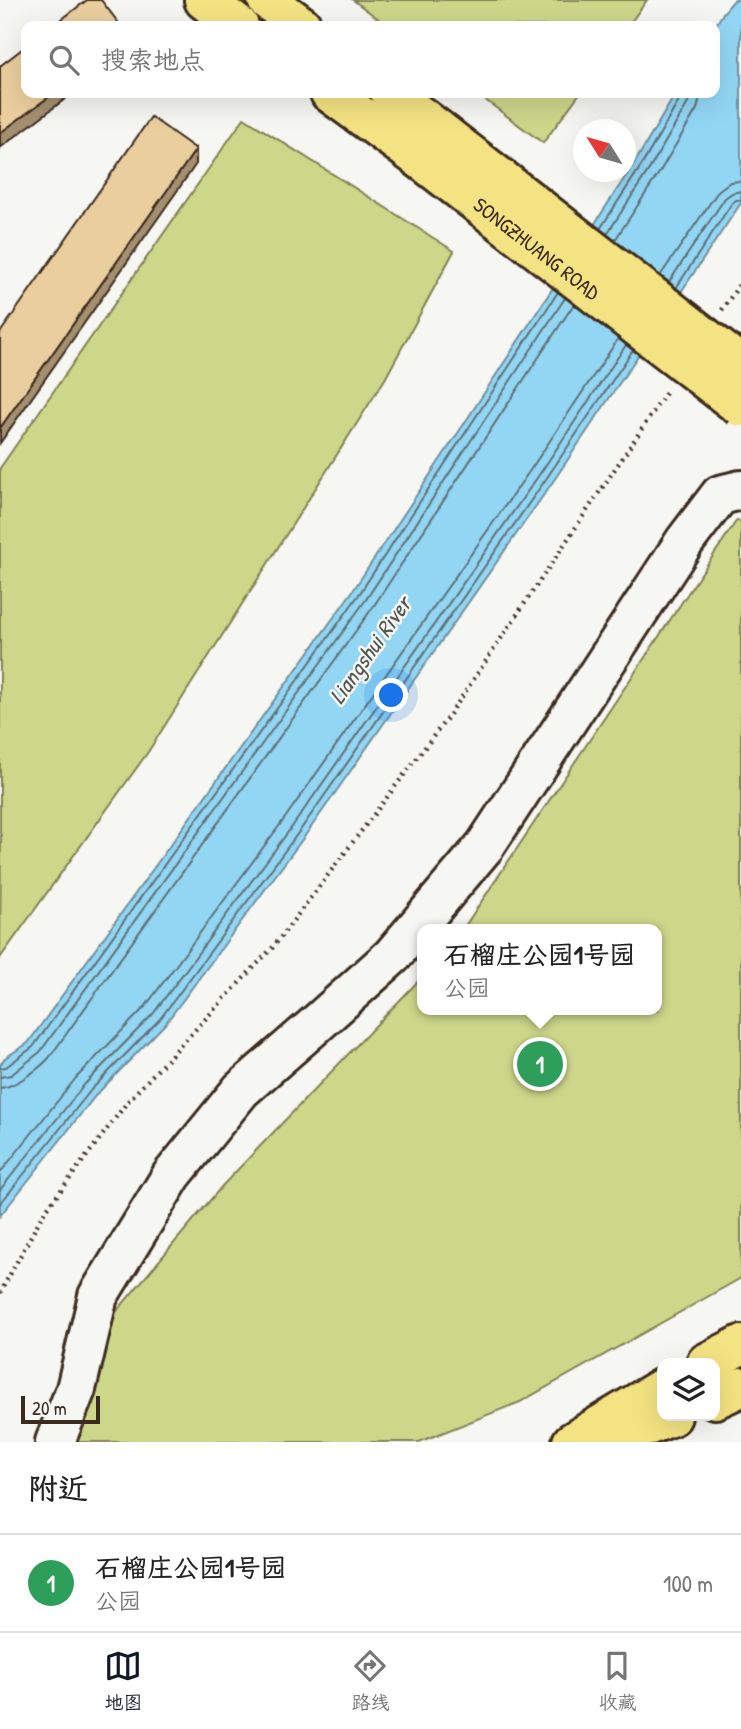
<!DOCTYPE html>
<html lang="zh">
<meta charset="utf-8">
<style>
body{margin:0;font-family:"Patrick Hand","LXGW WenKai TC",sans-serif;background:#f2f2f2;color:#222}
.controls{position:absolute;right:21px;bottom:21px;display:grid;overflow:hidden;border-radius:14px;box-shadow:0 7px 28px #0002}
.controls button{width:63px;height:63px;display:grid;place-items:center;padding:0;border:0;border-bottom:2px solid #e0e0e0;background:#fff;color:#222;font:35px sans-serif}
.compass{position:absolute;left:573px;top:119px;width:63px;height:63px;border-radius:50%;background:#fff;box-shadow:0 7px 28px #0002;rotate:307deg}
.scale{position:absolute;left:21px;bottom:18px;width:79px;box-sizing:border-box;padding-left:7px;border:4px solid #3b2a1e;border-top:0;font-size:19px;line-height:24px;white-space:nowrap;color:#3b2a1e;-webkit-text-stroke:5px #f6f6f2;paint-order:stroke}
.you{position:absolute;left:392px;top:696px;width:24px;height:24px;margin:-18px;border:5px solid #fff;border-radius:50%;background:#1a73e8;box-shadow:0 0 0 10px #1a73e833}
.badge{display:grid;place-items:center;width:46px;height:46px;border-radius:50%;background:#111827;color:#fff;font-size:23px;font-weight:700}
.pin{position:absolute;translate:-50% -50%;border:4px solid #fff;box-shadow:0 2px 7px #0006}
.popup{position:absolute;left:417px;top:924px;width:245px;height:91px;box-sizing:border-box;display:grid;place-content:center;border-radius:14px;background:#fff;filter:drop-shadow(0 2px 5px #0005);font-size:23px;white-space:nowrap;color:#767676}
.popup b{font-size:26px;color:#222}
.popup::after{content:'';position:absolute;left:50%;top:100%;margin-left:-14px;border:14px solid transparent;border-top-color:#fff}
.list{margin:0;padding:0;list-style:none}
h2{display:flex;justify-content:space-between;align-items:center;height:91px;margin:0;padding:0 28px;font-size:30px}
h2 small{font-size:23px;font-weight:400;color:#767676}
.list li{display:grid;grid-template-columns:46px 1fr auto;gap:21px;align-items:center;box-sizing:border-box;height:98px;padding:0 28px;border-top:2px solid #e0e0e0}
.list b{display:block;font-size:26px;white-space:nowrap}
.list p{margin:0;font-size:23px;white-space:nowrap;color:#767676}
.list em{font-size:23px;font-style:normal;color:#767676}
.icon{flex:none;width:38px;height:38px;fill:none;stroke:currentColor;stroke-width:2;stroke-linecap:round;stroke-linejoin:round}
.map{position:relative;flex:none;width:741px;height:1442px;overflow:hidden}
.search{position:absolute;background:#fff;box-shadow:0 7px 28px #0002;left:21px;right:21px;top:21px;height:77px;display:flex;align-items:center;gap:18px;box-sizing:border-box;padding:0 24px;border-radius:14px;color:#767676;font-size:26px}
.sheet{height:189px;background:#fff}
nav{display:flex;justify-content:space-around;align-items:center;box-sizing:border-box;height:98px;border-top:2px solid #e0e0e0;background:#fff;font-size:19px;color:#767676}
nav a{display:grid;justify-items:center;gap:4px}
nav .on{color:#111827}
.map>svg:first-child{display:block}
</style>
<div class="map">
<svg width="741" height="1442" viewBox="0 0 741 1442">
<rect width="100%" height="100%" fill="#f6f6f2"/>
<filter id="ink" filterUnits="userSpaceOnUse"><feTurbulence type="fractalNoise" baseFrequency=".0143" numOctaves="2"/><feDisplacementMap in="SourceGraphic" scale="14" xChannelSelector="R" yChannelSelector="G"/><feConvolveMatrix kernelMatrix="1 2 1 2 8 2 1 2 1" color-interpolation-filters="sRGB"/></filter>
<g filter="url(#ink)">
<g fill="#ccd78a" stroke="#848054" stroke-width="2">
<polygon points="353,0 647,0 628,26 388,26"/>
<polygon points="476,93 580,93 543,143"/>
<polygon points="244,118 454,251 385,379 148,752 0,958 1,835 0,833 0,468"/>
<polygon points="737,520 741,522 741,1278 520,1402 419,1442 56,1442 67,1370 223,1185 423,976 423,1010 657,1010 657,929 463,929"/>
</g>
<polygon fill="#92d6f4" stroke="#6f919e" stroke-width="2" points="734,0 741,0 741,203 552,483 307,833 165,1024 96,1095 0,1216 0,1065 5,1058 28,1043 352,592 464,424 637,159 676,93 715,93 715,27 723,13"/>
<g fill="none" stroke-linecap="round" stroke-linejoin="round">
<g stroke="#5e6f74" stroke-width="2">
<polyline points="600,229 643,163 680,99 681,93"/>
<polyline points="607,234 650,168 688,103 690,93"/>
<polyline points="615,240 659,173 697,109 701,93"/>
<polyline points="660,276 719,190 730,182 741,181"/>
<polyline points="669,282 725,198 732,193 741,191"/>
<polyline points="676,288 732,203 736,200 741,200"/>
<polyline points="0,1068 6,1067 33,1047 358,596 558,292"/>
<polyline points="0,1077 11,1075 40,1052 365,601 565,298"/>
<path d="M0,1088C15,1087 39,1069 49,1058L373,607L574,304"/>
<polyline points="0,1173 76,1078 145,1007 285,818 531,469 618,339"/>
<polyline points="0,1190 84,1085 153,1014 294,824 539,475 626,345"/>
<polyline points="0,1204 91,1090 160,1019 301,829 546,479 633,350"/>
</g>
<defs>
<polyline id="minor" points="55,1442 76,1389 98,1296 172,1175 241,1090 312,1028 392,956 485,846 685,541 720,495 741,490"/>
<g id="major">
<polyline points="204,0 239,26"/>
<polyline points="267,0 302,26"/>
<polyline points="330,93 420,159"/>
<polyline points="390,93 439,130"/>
<polyline points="706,1363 741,1345"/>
<polyline points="572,1442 662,1388"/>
</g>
<g id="highway">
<polyline points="715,1399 741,1387"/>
<polyline points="607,1442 672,1416"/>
</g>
</defs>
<use href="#minor" stroke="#3b2a1e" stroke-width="44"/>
<use href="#major" stroke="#3b2a1e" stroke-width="44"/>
<use href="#highway" stroke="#3b2a1e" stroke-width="44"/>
<g stroke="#3b2a1e" stroke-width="4.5" stroke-dasharray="2 5" stroke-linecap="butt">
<polyline points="722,310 741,282"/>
<polyline points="0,1293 43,1214 129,1100 274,946 451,713 668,390"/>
</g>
<use href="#minor" stroke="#f6f6f2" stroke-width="38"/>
<use href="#major" stroke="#f4e382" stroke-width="38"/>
<use href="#highway" stroke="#f4e382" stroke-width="38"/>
<defs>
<g id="major-bridge">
<polyline points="439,130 741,365"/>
<path id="s1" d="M420,159L741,407"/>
</g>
</defs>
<use href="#major-bridge" stroke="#3b2a1e" stroke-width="44" stroke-linecap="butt"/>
<use href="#major-bridge" stroke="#f4e382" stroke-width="38"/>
</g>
<g fill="#a4906f" stroke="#3b2a1e" stroke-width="2">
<polygon points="54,93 73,93 0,148 0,133"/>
<polygon points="196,149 196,164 0,443 0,428"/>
</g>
<g fill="#eace9e" stroke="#3b2a1e" stroke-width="2">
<polygon points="87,0 101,0 121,26 53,26"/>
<polygon points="26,46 26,93 54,93 0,133 0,66"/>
<polygon points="151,117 196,149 0,428 0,333"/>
</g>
</g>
<g text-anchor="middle" stroke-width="5" stroke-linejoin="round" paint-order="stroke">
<g font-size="21" fill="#3b2a1e" stroke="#f6f6f2">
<text dy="7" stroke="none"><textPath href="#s1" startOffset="147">SONGZHUANG ROAD</textPath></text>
</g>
<g font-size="23" font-style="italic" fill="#515554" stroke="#f6f6f2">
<text transform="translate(370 650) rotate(-55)" y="8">Liangshui River</text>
</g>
</g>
</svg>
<div class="controls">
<button><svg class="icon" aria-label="layers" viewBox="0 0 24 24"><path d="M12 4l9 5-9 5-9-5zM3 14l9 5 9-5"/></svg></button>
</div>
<svg class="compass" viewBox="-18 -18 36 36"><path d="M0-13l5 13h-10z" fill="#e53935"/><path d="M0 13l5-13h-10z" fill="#767676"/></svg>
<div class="scale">20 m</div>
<div class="you"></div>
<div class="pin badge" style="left:540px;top:1064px;background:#2e9e5b">1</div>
<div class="popup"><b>石榴庄公园1号园</b>公园</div>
<div class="search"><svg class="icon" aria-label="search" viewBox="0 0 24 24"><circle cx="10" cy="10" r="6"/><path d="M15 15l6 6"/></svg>搜索地点</div>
</div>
<section class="sheet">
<h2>附近<small></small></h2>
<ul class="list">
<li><span class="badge" style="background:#2e9e5b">1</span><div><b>石榴庄公园1号园</b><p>公园</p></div><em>100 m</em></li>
</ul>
</section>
<nav>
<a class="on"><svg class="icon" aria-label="map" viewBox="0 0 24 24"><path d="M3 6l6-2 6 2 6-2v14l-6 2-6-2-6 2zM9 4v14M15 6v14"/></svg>地图</a>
<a><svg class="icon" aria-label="directions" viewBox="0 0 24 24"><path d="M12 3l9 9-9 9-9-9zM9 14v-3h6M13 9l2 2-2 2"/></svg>路线</a>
<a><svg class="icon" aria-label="saved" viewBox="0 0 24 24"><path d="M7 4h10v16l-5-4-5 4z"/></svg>收藏</a>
</nav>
